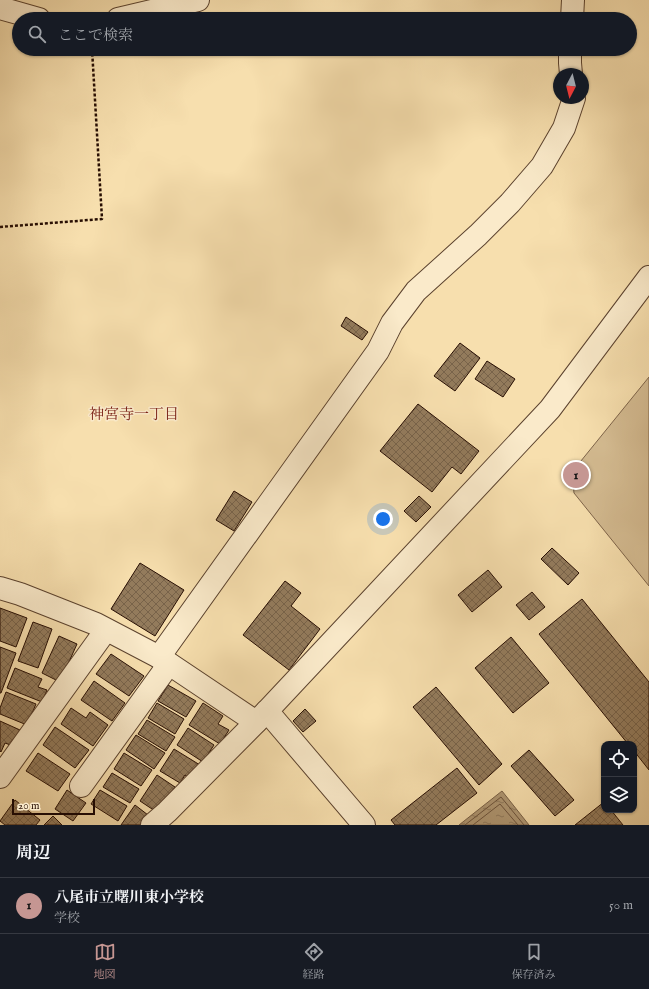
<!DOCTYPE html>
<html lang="ja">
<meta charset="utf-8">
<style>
body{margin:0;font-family:"IM FELL English","Noto Serif JP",serif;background:#20242c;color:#f1f3f6}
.controls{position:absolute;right:12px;bottom:12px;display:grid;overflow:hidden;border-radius:8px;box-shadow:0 1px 3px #0004}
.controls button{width:36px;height:36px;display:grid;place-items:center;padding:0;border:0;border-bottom:1px solid #363941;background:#171b24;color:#f1f3f6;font:20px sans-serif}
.compass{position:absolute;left:553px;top:68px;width:36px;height:36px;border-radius:50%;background:#171b24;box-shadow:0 1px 3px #0004;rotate:187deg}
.scale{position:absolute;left:12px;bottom:10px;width:83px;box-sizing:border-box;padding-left:4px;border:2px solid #270e03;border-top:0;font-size:11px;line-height:14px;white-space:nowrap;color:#270e03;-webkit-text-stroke:3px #faeaca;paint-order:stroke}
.you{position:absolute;left:383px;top:519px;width:14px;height:14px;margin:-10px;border:3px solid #fff;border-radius:50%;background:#1a73e8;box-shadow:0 0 0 6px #1a73e833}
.badge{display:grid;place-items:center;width:26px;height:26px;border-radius:50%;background:#c59692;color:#111;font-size:13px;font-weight:700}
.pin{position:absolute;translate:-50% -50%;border:2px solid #fff;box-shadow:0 1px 4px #0006}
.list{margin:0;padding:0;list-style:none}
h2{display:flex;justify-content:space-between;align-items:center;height:52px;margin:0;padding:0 16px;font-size:17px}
h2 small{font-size:13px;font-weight:400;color:#9ea1a6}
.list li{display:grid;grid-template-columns:26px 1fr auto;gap:12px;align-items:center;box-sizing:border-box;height:56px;padding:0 16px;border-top:1px solid #363941}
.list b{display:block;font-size:15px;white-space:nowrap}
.list p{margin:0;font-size:13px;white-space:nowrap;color:#9ea1a6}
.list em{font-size:13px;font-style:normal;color:#9ea1a6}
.icon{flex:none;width:22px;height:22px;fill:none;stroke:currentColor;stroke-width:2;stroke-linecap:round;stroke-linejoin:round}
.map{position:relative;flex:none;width:649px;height:825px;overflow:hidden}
.search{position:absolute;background:#171b24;box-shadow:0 1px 3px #0004;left:12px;right:12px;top:12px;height:44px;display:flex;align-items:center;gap:10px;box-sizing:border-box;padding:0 14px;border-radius:22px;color:#9ea1a6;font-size:15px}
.sheet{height:108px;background:#171b24}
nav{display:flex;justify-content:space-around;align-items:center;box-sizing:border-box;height:56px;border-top:1px solid #363941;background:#171b24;font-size:11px;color:#9ea1a6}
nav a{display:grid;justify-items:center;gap:2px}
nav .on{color:#c59692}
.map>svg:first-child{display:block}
</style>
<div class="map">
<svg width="649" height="825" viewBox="0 0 649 825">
<defs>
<pattern id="water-ripples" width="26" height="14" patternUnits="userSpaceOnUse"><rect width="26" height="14" fill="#b09874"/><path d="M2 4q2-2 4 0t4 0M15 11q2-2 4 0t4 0" fill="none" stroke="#8f7a5d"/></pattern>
<pattern id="building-cross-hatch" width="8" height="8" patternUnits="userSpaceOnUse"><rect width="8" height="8" fill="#937b5c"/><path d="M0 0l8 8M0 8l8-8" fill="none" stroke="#78634a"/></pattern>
</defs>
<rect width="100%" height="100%" fill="#f7dfae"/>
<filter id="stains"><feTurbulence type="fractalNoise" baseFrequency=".005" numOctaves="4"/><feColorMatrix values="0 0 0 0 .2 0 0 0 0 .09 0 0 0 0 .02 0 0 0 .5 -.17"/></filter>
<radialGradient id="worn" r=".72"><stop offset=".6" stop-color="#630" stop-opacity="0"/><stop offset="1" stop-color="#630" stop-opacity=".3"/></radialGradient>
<polygon fill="#d4bb91" stroke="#7e644a" points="649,377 649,586 574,493 572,472"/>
<polygon fill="url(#water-ripples)" stroke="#796147" points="502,791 529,825 459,825"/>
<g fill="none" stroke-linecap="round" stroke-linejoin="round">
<g stroke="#6c533c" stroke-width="1">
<polyline points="465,825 501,797 524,825"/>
<polyline points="473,825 500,804 518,825"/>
</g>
</g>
<g fill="url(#building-cross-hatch)" stroke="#270e03">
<polygon points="346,317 368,332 362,340 341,326"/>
<polygon points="460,343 480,358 455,391 434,376"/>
<polygon points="487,361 515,379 503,397 475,379"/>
<polygon points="418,404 479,451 461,474 452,467 432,492 380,451"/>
<polygon points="234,491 252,502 234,531 216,520"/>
<polygon points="419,496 431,507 416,522 404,511"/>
<polygon points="552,548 579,573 568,585 541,559"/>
<polygon points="140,563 184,590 155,636 111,609"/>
<polygon points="488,570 502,587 472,612 458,595"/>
<polygon points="285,581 301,593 291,606 320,629 289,670 243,635"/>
<polygon points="532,592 545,607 529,620 516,605"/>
<polygon points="582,599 649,682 649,770 634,751 634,744 628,744 539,634"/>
<polygon points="0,608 27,618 16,647 0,641"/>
<polygon points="33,622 52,629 38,668 18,661"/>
<polygon points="59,636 77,644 60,682 42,673"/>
<polygon points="511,637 549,683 513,713 475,668"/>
<polygon points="0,647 16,653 1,693 0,693"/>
<polygon points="111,654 144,676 129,696 96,674"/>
<polygon points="15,668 42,679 38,687 47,690 42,702 7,688"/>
<polygon points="94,681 125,703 112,721 81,700"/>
<polygon points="168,685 196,701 186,717 158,701"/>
<polygon points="436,687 502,764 479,785 413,707"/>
<polygon points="6,692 36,704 27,725 0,714 0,708"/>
<polygon points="157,703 184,719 175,734 148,718"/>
<polygon points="203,703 223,716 218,724 229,730 220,744 189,725"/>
<polygon points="71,708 86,718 90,712 108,725 93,746 61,724"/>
<polygon points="305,709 316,721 303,732 293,721"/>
<polygon points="147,720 175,737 166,751 138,734"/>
<polygon points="0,721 20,730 13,746 5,743 1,752 0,751"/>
<polygon points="55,727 89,750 75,768 43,745"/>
<polygon points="188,728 214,745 203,762 177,745"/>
<polygon points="136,735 165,753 154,769 126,750"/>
<polygon points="174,749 200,765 191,779 185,775 180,783 160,771"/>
<polygon points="529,750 574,800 555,816 511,766"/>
<polygon points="38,753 70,774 58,791 26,771"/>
<polygon points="124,753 152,770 141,786 114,769"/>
<polygon points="457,768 477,793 436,825 395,825 391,820"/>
<polygon points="112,773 139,789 130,803 103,787"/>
<polygon points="157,775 175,787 158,813 140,801"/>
<polygon points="67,790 86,803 73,821 55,809"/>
<polygon points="100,790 127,806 118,821 91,804"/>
<polygon points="15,800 40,820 36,825 5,825 0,821"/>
<polygon points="604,802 604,810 611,810 623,825 575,825"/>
<polygon points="135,805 148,815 141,825 121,825"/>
<polygon points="53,816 62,825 44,825"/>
</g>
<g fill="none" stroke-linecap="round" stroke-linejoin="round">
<defs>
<g id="minor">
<polyline points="0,8 39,19"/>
<polyline points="118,19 198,0"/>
<polyline points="572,19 573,0"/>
<polyline points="570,49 570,63 571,74"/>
<polyline points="0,588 20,594 96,624 159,657 256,722"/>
<polyline points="159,657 378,351 392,323 416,291 478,235 510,203 542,166 564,128 574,98"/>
<polyline points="267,711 364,825"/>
<polyline points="0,777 106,630"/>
<polyline points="81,786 169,664"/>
<polyline points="152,825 167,812 267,711 550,409 649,277"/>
</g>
</defs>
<use href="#minor" stroke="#5b422e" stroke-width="24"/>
<polyline stroke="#270e03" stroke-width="2.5" stroke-dasharray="3 2" stroke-linecap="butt" points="0,227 102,219 92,49"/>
<use href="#minor" stroke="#faeaca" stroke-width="22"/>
</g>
<g text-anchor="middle" stroke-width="3" stroke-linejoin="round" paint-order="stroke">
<g font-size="15" fill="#7a1f14" stroke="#faeaca">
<text x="134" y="419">神宮寺一丁目</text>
</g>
</g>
<rect width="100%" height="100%" filter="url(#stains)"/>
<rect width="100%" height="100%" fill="url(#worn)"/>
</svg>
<div class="controls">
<button><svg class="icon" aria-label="locate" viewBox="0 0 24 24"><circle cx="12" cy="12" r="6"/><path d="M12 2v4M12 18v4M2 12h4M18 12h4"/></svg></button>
<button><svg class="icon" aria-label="layers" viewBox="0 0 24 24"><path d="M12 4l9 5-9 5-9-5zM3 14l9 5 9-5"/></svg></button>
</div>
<svg class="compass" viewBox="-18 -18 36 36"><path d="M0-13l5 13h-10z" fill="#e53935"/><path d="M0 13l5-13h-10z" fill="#9ea1a6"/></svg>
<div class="scale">20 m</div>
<div class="you"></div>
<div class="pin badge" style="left:576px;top:475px">1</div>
<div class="search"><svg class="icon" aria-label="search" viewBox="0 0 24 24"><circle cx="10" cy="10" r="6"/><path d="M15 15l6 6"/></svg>ここで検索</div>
</div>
<section class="sheet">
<h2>周辺<small></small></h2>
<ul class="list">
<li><span class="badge">1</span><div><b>八尾市立曙川東小学校</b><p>学校</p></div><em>50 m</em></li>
</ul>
</section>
<nav>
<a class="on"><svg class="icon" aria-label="map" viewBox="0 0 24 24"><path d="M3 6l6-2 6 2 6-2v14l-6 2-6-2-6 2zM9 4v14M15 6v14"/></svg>地図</a>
<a><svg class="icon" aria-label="directions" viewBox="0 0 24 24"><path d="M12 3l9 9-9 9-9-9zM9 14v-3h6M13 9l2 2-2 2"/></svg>経路</a>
<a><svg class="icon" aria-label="saved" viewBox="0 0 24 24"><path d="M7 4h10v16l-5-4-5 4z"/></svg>保存済み</a>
</nav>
